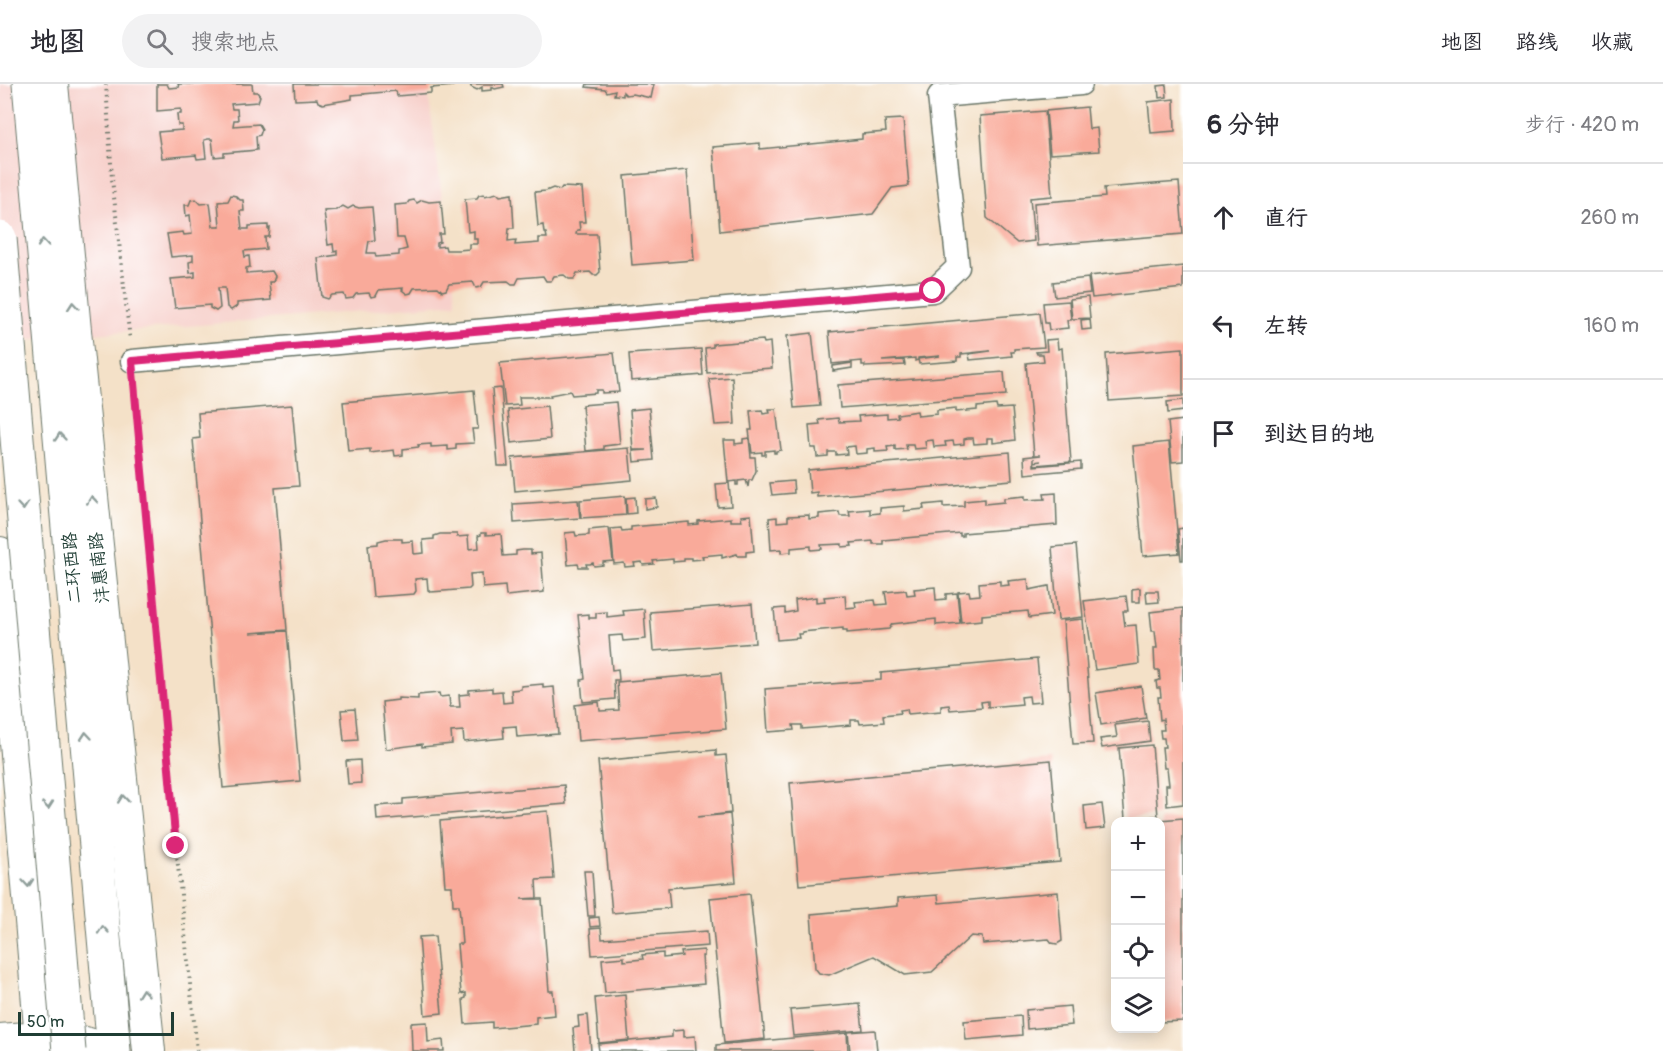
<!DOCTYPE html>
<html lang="zh">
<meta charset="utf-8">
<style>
body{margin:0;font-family:Pangolin,"LXGW WenKai TC",sans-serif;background:#f2f2f3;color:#2b2b33}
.controls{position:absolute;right:18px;bottom:18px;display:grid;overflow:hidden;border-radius:12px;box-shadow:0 3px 15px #0003}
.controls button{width:54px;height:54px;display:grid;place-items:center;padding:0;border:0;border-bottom:2px solid #e1e1e2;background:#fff;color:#2b2b33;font:30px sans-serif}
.scale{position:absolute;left:18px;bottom:15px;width:156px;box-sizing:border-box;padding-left:6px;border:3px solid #1f3d34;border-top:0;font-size:16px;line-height:21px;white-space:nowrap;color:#1f3d34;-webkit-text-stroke:4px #fff;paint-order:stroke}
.stop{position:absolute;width:18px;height:18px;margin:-14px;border:4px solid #db2777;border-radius:50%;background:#fff}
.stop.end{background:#db2777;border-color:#fff;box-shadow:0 2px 6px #0008}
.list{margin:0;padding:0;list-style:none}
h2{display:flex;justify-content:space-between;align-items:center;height:78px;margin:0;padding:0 24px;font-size:26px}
h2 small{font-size:20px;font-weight:400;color:#7c7c81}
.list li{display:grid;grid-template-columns:39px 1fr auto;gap:18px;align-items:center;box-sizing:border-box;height:108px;padding:0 24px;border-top:2px solid #e1e1e2}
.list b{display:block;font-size:22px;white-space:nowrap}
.list em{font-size:20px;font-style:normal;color:#7c7c81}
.icon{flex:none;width:33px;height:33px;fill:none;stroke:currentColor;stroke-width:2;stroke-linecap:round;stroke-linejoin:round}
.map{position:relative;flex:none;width:1183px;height:967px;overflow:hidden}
header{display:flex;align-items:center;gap:36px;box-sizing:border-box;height:84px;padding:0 30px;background:#fff;border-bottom:2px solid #e1e1e2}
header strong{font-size:28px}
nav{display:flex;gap:33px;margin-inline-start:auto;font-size:21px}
.search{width:420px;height:54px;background:#f2f2f3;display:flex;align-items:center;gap:15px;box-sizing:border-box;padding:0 21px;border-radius:33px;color:#7c7c81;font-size:22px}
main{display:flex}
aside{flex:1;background:#fff}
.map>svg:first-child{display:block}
</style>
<header>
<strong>地图</strong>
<div class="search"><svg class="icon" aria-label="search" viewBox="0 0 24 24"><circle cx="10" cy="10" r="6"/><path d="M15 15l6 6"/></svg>搜索地点</div>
<nav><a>地图</a><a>路线</a><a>收藏</a></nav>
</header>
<main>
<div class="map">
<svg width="1183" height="967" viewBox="0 0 1183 967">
<rect width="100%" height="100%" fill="#fff"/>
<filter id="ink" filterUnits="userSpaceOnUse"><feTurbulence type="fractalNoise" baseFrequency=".0167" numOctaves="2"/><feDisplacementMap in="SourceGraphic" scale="12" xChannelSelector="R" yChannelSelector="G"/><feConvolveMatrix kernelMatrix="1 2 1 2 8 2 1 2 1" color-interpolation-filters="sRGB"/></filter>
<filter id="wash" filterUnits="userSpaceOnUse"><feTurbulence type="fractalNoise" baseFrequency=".008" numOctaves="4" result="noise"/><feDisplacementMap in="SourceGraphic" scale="24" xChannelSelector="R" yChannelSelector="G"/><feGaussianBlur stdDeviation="1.35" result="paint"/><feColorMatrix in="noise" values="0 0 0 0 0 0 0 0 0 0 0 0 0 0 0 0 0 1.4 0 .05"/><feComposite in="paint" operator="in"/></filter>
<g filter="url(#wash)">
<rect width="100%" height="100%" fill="#f4e1c8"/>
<polygon fill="#f7d0cb" points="0,0 427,0 456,219 0,258"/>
<g id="blocks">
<g fill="#f9aa9a">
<polygon points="157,0 167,0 169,4 179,3 178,0 252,0 253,8 257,8 260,12 258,18 231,20 232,25 237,25 238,36 234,36 233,42 259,40 262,45 260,51 256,52 257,66 224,69 224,72 214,73 212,55 208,55 204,56 206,74 197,75 196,71 162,74 158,48 182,46 182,41 178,41 177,30 181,30 181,25 157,27"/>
<polygon points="294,0 453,0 453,2 431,4 431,9 397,12 396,7 352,11 352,15 323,20 318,18 317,15 295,16"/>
<polygon points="470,0 503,0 504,3 495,5 492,3 492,6 482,7 482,3 477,6 471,3"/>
<polygon points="587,0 654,0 651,14 633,10 626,11 623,8 623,12 616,11 614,11 615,6 607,8 605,5 586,3"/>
<polygon points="1166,1 1167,13 1159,14 1158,2"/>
<polygon points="1174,15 1175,47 1151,49 1148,18"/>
<polygon points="1087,23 1089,45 1097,44 1099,67 1050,70 1046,27"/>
<polygon points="1045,27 1052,112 1030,114 1034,157 1017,159 987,134 980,32"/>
<polygon points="903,35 909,102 892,104 873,130 720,147 713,63 760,59 760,65 862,55 862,50 886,48 885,36"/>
<polygon points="687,86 694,176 632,181 625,92"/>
<polygon points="1179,98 1183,150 1037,162 1034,119 1105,113 1104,104"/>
<polygon points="562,103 582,104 585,138 579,138 580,146 577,146 576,150 597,150 600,188 597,191 593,191 590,188 577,189 574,195 569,195 564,191 554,192 551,197 546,197 543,192 519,194 516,200 512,200 508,197 484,198 481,203 476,204 473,198 449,200 446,206 442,207 438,203 414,204 411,209 407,210 402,206 403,204 379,206 376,212 371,213 369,209 356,210 353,214 346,215 344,210 332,211 328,215 322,213 318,174 337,171 337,167 334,168 333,160 328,161 324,127 336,126 343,122 348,125 353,122 359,124 372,123 375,156 369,157 367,169 375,169 376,173 388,172 399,171 399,167 407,165 404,154 397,154 395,121 407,120 409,117 414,116 417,119 422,116 429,118 441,117 444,150 439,150 440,158 437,159 437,163 445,162 446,166 458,166 469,165 469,160 477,160 477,155 474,155 474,147 468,148 465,115 477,114 479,111 484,110 485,112 497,109 500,112 512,110 514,144 509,144 508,157 516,156 515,161 539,159 539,154 547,154 546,149 544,149 543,141 538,142 535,108 546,107 553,104 560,106"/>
<polygon points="231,111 236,112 240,116 243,116 244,127 240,127 242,145 249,145 249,142 268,141 268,145 270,144 269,153 265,153 266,165 244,167 245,173 249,172 250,183 246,184 246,189 272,187 275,192 273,198 269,198 271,216 237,219 237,222 231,226 227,223 225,204 218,204 220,224 216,227 210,224 210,221 175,224 171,195 195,193 195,188 190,189 189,178 193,177 193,171 171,173 167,150 183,148 184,151 192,150 190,131 186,132 185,121 189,121 191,116 196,115 201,120 210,119 213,142 220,142 218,118 228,117"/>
<polygon points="1183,182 1183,204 1092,214 1089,192"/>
<polygon points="1088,194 1090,209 1055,213 1053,198"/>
<polygon points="1088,213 1090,234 1072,235 1070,215"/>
<polygon points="1069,217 1071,236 1067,236 1068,244 1049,246 1048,239 1045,239 1043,219"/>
<polygon points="1040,229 1044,263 1014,265 1014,268 1011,268 1012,272 970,276 969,270 990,267 961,270 961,273 957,273 957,277 919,280 918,275 940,272 918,274 918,276 915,277 915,274 882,277 904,276 905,281 865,283 865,281 862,281 862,277 832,280 829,248"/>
<polygon points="1090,235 1091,245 1082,246 1081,236"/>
<polygon points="812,249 820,322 794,324 787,252"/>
<polygon points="1057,255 1058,265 1062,264 1071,378 1035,381 1034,378 1041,377 1034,378 1034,374 1034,382 1081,378 1081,385 1025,390 1024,373 1041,371 1034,371 1026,279 1044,277 1043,270 1037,270 1036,268 1047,267 1046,256"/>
<polygon points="763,256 764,259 770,258 772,284 707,289 705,264 713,263 713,260"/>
<polygon points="1183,264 1183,312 1109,317 1106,270"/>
<polygon points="701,265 703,291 631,297 629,270"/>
<polygon points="614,269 619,308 602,309 602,306 596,306 596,309 572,311 570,307 550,311 551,313 519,313 520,321 505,322 500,279"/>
<polygon points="852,279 852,284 833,287 833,282"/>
<polygon points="1004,288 1006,311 840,324 838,301"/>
<polygon points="732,293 735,340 715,341 709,295"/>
<polygon points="501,304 508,382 498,382 492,305"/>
<polygon points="474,306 478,345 472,345 474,359 456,360 456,365 448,366 448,362 431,363 431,360 418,361 419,363 403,365 403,371 395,372 394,366 370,369 370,365 348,367 343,318"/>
<polygon points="1183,316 1183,327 1168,329 1167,318"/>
<polygon points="616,318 620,360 604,362 604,365 586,367 582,321"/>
<polygon points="292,321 299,402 275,404 287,546 250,549 287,547 300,697 223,704 193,355 200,354 198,329"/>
<polygon points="996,321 997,325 1012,324 1015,356 993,359 993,354 987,354 987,359 974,360 973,354 968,354 964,355 964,360 954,361 953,357 945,358 946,362 934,363 933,356 925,357 926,364 914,365 913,361 906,361 907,365 895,366 895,362 887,363 888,367 875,368 875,364 867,365 867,369 856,370 855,362 846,363 847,370 836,371 836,368 828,368 828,372 817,373 816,364 811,364 809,341 820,340 819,336 838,334 839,338 859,337 858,332 887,330 887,334 898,333 897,330 917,327 918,332 937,330 937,326 956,324 956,328 967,327 977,326 977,323"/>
<polygon points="547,322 550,355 511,359 508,326"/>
<polygon points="649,324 654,376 634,378 633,367 647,366 633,366 630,326"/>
<polygon points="769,325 776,325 781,366 776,367 776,369 774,369 774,366 765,367 765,371 762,371 762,368 752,369 749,346 752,346 750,327 762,326 763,330 770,329"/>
<polygon points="1183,336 1183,377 1172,378 1168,338"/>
<polygon points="749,354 751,373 755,373 756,387 752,396 749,396 748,403 746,396 738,397 738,401 736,401 736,397 728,398 724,356 735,356 735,360 743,359 743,355"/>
<polygon points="1169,358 1179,469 1143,472 1133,362"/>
<polygon points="629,364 632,396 515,407 512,374"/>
<polygon points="1010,368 1012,396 817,413 817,408 810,409 808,386"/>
<polygon points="793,397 794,409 772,411 770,399"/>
<polygon points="729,399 731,422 718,423 716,400"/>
<polygon points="1056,409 1057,441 963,449 963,452 960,452 960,449 883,456 883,460 873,460 873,457 851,459 852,462 842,463 842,460 821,461 822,465 811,466 811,462 791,464 791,468 781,469 781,465 771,466 769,434 777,433 777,438 788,437 788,432 809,431 809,435 819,434 819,430 839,428 840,432 850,432 849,427 870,425 870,430 880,429 880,424 904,422 904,427 924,425 923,421 943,419 943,423 964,422 964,417 985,415 985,420 1004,418 1004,414 1025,412 1025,416 1045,415 1044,410"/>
<polygon points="625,412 626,431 581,434 580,416"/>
<polygon points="635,413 636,429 627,430 626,414"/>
<polygon points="656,414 657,423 645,425 645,415"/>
<polygon points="578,416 580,434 514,439 513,420"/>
<polygon points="751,431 754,467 746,468 746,472 738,472 737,470 722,474 722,470 702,472 703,475 691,476 691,474 684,474 684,477 673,478 673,475 653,477 654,480 643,481 642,478 634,479 635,482 625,483 624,479 614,480 611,445 621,444 622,447 631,446 631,443 689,438 689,441 698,440 698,437 731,434 731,437 742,437 741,432"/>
<polygon points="609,444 613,477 603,478 603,481 594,482 593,479 590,480 586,480 587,483 579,483 578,480 568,481 565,449 575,448 576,452 589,451 589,446"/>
<polygon points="1183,444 1183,476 1181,476 1178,445"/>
<polygon points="481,449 486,449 486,451 501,450 503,472 516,471 516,467 523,466 531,466 531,470 541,469 544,508 506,512 505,502 483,504 482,489 470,490 471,503 469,505 431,508 428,506 427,494 415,495 416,507 414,510 373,513 368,461 378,460 378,457 386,455 402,455 402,458 413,457 414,470 424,469 423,456 434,455 434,452 440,450 457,450 457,453 468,452 469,465 479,464 478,452 481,451"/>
<polygon points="1076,461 1083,533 1058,536 1052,463"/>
<polygon points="1028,495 1029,506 1049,502 1052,531 1029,534 1028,527 982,531 982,536 961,538 958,508 969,507 970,512 980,511 979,499 1000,497 1000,502 1009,501 1008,497"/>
<polygon points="935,503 936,516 946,515 946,510 957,509 960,539 936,541 936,535 892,540 889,545 847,549 847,546 843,546 843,544 802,548 802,550 798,550 799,554 777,556 774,525 785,524 785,529 796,527 795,516 816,513 816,518 825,517 824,513 845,511 846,524 856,523 855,518 875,516 876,521 887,520 885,508 906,506 907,511 915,510 914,505"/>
<polygon points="1140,504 1140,518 1132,518 1132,505"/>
<polygon points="1146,507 1158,507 1159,518 1147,519"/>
<polygon points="1126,512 1128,527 1123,527 1125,542 1136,541 1139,580 1095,586 1084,517"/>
<polygon points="752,520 755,559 653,567 650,528"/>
<polygon points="1183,524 1183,720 1167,722 1166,701 1169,701 1167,684 1164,684 1162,663 1165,663 1164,654 1161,654 1160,646 1164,646 1163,635 1160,636 1158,613 1161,613 1160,604 1157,604 1156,597 1160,596 1159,586 1155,586 1154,564 1157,564 1155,547 1152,547 1150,528"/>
<polygon points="644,525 646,555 623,557 622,551 609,552 612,586 618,585 619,596 614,596 615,615 583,618 581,596 585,595 578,531 589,530 589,534 596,534 596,529 607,528 607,533 624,531 623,527"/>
<polygon points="1083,535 1093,659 1073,660 1063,537"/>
<polygon points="1037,575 1041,618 1030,619 1029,612 1021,613 1022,620 988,623 988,617 981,618 982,623 950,626 949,621 941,622 941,627 908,630 907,625 900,626 901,629 883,631 884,638 860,640 859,636 851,636 851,641 802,645 802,641 793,641 794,646 768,648 765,605 881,596 881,589"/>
<polygon points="721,589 726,645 578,657 575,621 599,618 600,627 619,626 617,598"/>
<polygon points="543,600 543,604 554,603 558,650 517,653 516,642 503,643 504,654 464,658 463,647 451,648 452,660 422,663 422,660 386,665 382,618 398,616 398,614 418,615 418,611 439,609 440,613 449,612 450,623 460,623 459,611 469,610 469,606 492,604 492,608 502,607 503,619 512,618 511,606 521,605 521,602"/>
<polygon points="1141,602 1146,634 1101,641 1096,609"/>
<polygon points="355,625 358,656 344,657 341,626"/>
<polygon points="1148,637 1150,657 1102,664 1100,655 1117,653 1115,641"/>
<polygon points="1152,661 1158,732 1125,735 1119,664"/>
<polygon points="716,666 716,672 726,671 731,729 697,733 730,730 736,798 668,804 670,824 612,829 598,677"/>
<polygon points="360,676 361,699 348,700 346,677"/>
<polygon points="1051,676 1060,778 799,801 790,699"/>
<polygon points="564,701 566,720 377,736 376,722 403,720 403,715"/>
<polygon points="1102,720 1105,744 1086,746 1084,722"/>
<polygon points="548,727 554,795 536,796 537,814 521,815 542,815 549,907 553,907 555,931 536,933 536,940 492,944 492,938 465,940 463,915 466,914 466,909 461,910 457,860 462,860 459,821 453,821 452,802 445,802 440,737"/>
<polygon points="1183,734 1183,937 1160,938 1160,736"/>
<polygon points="584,787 592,787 595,832 588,832"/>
<polygon points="1058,808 1062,857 1057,860 1052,859 1049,855 983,860 982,853 971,852 932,888 905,891 874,872 829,891 819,889 815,884 811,830 898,822 898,814 938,811 939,819"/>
<polygon points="750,810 765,955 724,959 710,814"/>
<polygon points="599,833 600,842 590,843 589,834"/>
<polygon points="601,844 602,855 707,847 708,862 592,871 590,845"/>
<polygon points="435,852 442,929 425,931 419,853"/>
<polygon points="704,866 704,872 702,872 704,900 605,909 602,875 624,873 624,877 643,875 642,871 663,869 663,874 682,872 681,868"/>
<polygon points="625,911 629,956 599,959 595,914"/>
<polygon points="860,920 863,946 793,952 790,926"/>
<polygon points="1070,922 1072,941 1027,945 1026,926"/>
<polygon points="588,931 591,967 575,967 573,944 579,943 578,932"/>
<polygon points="1021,932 1022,951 966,956 964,937"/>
<polygon points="427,938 428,958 443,956 444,967 412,967 411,939"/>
<polygon points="684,946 684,953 695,952 696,967 599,967 598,960 672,953 672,947"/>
<polygon points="875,946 877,967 850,967 848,948"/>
<polygon points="847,949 848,967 716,967 716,961"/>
</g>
</g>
</g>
<g filter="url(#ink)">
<use href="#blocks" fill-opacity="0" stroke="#6a7668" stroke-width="1.5"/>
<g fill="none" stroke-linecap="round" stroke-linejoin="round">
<defs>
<polyline id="street" points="132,277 933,207 958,183 939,12 1081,0"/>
<g id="secondary">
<polyline points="52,0 76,257 149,967"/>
<polyline points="0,469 42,967"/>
<path d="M0,956C34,953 74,950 105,967"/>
</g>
<polyline id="highway" points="29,0 114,967"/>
</defs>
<use href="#street" stroke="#6a7668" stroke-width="25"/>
<use href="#secondary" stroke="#6a7668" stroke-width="34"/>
<use href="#highway" stroke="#6a7668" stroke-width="35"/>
<g stroke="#6a7668" stroke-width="4" stroke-dasharray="1.5 4.5" stroke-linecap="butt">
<polyline points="106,0 112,95 130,256"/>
<polyline points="134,296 176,762 197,967"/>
</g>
<use href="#street" stroke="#fff" stroke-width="22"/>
<use href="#secondary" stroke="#fff" stroke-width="32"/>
<use href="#highway" stroke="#fff" stroke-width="33"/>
<defs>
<polyline id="highway-bridge" points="0,154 69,967"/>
</defs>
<use href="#highway-bridge" stroke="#6a7668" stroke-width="35" stroke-linecap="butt"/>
<use href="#highway-bridge" stroke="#fff" stroke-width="33"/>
</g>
<defs><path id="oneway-chevron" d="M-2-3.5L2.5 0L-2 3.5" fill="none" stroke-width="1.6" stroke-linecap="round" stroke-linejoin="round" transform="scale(1.5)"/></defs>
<g stroke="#8f9e9a">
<use href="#oneway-chevron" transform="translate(43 159) rotate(-95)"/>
<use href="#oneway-chevron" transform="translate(73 222) rotate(-95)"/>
<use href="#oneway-chevron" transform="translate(60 353) rotate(-95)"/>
<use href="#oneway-chevron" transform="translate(92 416) rotate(-96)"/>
<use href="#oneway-chevron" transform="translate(23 422) rotate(85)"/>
<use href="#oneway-chevron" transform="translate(86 652) rotate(-95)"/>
<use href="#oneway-chevron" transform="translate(123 715) rotate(-96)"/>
<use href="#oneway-chevron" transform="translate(48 721) rotate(85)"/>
<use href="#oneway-chevron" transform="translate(28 799) rotate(85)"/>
<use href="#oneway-chevron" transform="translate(103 846) rotate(-95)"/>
<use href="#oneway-chevron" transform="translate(143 909) rotate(-96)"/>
</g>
</g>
<g fill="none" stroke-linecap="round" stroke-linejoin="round" filter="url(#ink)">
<polyline stroke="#db2777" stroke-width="8" points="176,762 132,277 933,207"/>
</g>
<g text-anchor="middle" stroke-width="4.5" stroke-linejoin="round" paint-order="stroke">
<g font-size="18" fill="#1f3d34" stroke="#fff">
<text transform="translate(72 484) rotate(-95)" y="6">二环西路</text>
<text transform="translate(99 484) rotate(-96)" y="6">沣惠南路</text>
</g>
</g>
</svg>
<div class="controls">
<button>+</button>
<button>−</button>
<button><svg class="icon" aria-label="locate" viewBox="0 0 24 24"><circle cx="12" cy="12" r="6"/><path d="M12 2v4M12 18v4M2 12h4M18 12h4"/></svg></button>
<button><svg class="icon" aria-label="layers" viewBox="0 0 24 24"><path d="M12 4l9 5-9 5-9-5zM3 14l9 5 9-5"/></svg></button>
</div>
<div class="scale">50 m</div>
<div class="stop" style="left:933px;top:207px"></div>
<div class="stop end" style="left:176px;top:762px"></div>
</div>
<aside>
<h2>6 分钟<small>步行 · 420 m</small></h2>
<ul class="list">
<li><svg class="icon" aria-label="ahead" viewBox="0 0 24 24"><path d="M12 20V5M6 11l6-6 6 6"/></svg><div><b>直行</b></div><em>260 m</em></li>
<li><svg class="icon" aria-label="left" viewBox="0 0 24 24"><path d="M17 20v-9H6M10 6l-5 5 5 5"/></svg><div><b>左转</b></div><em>160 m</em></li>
<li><svg class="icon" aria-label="arrive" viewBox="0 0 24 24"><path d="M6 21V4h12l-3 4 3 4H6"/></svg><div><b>到达目的地</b></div></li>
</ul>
</aside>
</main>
